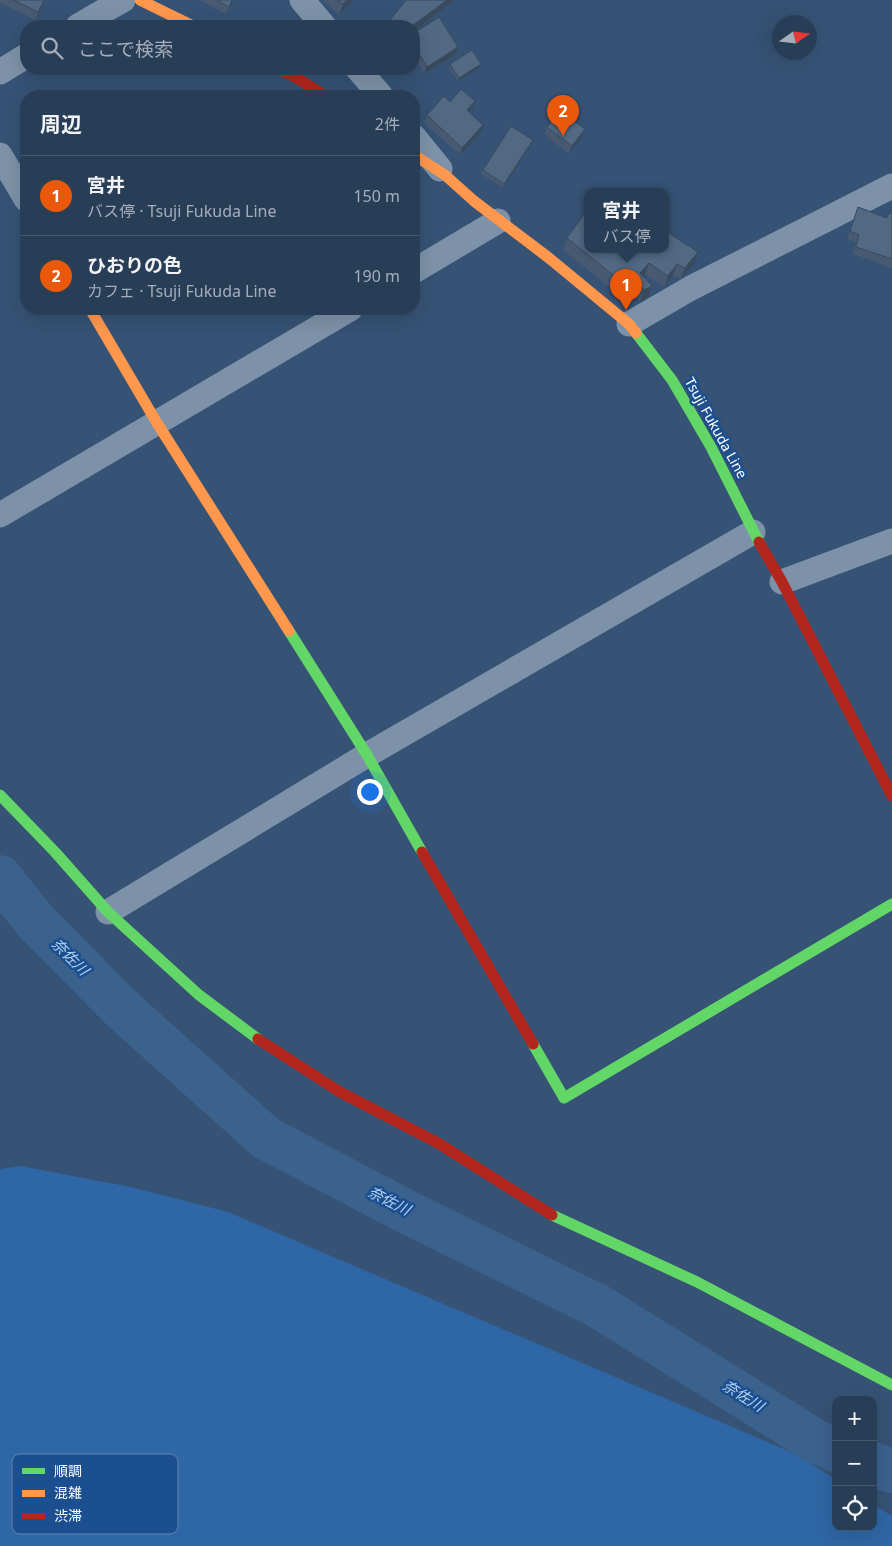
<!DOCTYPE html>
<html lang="ja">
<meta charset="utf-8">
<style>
body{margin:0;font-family:"Noto Sans","Noto Sans JP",sans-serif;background:#344961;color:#f1f3f6}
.controls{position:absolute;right:15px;bottom:15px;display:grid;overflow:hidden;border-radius:10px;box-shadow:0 5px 20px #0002}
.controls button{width:45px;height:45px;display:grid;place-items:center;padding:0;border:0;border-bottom:1px solid #44576d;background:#283e57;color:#f1f3f6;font:25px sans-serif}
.compass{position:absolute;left:772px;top:15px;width:45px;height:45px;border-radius:50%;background:#283e57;box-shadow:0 5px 20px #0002;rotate:76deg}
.you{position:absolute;left:369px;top:791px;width:18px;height:18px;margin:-12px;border:4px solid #fff;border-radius:50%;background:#1a73e8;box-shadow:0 0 0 8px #1a73e833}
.badge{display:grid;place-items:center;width:32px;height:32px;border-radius:50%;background:#ea580c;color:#fff;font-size:16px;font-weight:700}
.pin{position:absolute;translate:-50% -41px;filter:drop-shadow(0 1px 2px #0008)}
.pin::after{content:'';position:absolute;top:26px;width:18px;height:15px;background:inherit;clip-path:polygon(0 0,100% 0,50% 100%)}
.popup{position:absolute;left:584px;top:188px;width:85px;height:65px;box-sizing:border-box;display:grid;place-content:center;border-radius:10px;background:#283e57;filter:drop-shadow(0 1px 4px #0005);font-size:16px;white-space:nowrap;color:#a5aeba}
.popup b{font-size:19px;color:#f1f3f6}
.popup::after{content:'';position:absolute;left:50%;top:100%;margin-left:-10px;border:10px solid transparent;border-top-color:#283e57}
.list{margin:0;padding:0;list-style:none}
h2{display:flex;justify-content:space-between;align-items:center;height:65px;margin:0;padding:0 20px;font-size:21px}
h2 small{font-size:16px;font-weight:400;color:#a5aeba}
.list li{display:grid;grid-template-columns:32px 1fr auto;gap:15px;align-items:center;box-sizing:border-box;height:80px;padding:0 20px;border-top:1px solid #44576d}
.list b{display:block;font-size:19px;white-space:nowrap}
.list p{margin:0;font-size:16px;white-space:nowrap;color:#a5aeba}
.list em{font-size:16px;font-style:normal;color:#a5aeba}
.icon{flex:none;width:28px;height:28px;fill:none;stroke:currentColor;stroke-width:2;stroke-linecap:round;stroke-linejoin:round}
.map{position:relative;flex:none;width:892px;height:1546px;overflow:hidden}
.search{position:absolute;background:#283e57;box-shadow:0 5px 20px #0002;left:20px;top:20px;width:400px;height:55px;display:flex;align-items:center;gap:12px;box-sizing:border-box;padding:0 18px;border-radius:20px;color:#a5aeba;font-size:19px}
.panel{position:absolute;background:#283e57;box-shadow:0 5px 20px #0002;left:20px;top:90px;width:400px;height:225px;border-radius:20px}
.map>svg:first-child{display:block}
</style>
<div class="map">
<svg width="892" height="1546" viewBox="0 0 892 1546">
<rect width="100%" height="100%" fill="#365274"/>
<polygon fill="#2f66a5" points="20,1166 131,1187 228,1212 798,1455 836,1480 836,1527 873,1527 873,1504 892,1516 892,1546 0,1546 0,1169"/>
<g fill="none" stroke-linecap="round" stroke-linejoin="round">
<g stroke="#3b618d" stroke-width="44">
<polyline points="0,877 36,922 121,1008 266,1138 407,1212 598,1306 815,1441 836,1450"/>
<polyline points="873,1464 892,1471"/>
</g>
<g stroke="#7d92a8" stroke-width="25">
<polyline points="302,0 324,26"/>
<polyline points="78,26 123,0"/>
<polyline points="358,69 381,96"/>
<polyline points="0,72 26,56"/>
<polyline points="414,137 440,169"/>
<polyline points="0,155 26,199"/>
<polyline points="414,271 498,221"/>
<polyline points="629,324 691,288 892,186"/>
<polyline points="0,515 350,309"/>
<polyline points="782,582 892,541"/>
<polyline points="108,912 367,755 753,532"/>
</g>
<g stroke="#63d668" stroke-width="11">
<polyline points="636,333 672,380 711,447 759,542"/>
<polyline points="289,631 367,755 422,852"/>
<polyline points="0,795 55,852 108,912 199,995 258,1039"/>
<polyline points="533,1044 564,1098 892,904"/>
<polyline points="552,1215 697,1282 892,1385"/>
</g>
<g stroke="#ff974d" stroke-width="11">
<polyline points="140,0 193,26"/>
<polyline points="414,155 445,175 474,201 549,258 629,324 636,333"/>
<polyline points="90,309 157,423 289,631"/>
</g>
<g stroke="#b3261e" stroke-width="11">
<polyline points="279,69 297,78 325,96"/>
<polyline points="759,542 782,582 892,796"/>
<polyline points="422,852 533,1044"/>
<polyline points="258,1039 340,1092 438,1143 552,1215"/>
</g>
</g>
<g fill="#475a72">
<polygon points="0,0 45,0 35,20 0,3"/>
<polygon points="199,0 234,0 226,14"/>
<polygon points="323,0 354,0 339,15"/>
<polygon points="414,33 458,47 455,55 424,74 414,57"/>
<polygon points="450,64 479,68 458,81 449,68"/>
<polygon points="475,101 472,109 469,112 481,132 460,155 424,123 427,115 450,102"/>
<polygon points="547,127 585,129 582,137 569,154 544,134"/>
<polygon points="533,140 531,144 503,188 481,174 483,170"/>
<polygon points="858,207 887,218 892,214 892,268 853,254 856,242 847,239"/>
<polygon points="665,226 669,228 667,232 694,264 681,279 673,275 664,287 645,274 643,276 652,286 648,297 640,301 623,281 614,291 563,250 567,238 587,249"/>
</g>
<g fill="#394a5c">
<polygon points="44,0 45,0 35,20 38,12"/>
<polygon points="232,0 234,0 226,14"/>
<polygon points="347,0 354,0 339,15 343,4"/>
<polygon points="447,0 454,0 453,1 414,31 414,26 412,26"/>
<polygon points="458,47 455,55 424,74 427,67"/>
<polygon points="481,64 479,68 458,81 459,78"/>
<polygon points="475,101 472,109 464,117 467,110"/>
<polygon points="483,125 481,132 460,155 462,148"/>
<polygon points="585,129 582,137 569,154 572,146"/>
<polygon points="533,140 531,144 503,188 504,184"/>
<polygon points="698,252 694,264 681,279 685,268"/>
<polygon points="649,263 645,274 638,282 640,273"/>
<polygon points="677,264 673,275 664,287 668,276"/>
<polygon points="627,270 623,281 614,291 618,279"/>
<polygon points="652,286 648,297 640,301 644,290"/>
</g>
<g fill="#526984" stroke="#394a5c">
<polygon points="13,0 44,0 38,12"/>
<polygon points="217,0 232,0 229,7"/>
<polygon points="338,0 347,0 343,4"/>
<polygon points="406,0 447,0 412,26 385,26"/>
<polygon points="439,17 458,47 427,67 414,45 414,33"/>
<polygon points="472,50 481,64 459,78 450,64"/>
<polygon points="461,89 475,101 467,110 483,125 462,148 427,115 444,96 450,102"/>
<polygon points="560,110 585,129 572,146 547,127"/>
<polygon points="511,126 533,140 504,184 483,170"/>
<polygon points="858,207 887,218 889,213 892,214 892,259 856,247 859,235 850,231"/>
<polygon points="587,210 587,249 665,249 665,226 669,228 667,232 698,252 685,268 677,264 668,276 649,263 640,273 652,286 644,290 627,270 618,279 567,238"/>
</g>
<g text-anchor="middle" stroke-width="5" stroke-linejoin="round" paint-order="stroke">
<g font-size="14" fill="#fff" stroke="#1b4f8f">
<text transform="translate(716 428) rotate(61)" y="5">Tsuji Fukuda Line</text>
</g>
<g font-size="15" font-style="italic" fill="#b5d3f5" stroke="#1b4f8f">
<text transform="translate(70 957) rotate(45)" y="5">奈佐川</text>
<text transform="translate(389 1201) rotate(27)" y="5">奈佐川</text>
<text transform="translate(743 1396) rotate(32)" y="5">奈佐川</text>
</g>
</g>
<rect x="12" y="1454" width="166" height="80" rx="8" fill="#1b4f8f" stroke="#5f84b1" stroke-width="1"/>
<rect x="22" y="1468" width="23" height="6" fill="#63d668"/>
<rect x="22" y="1490" width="23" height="7" fill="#ff974d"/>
<rect x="22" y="1513" width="23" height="6" fill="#b3261e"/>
<g font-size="14" fill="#fff">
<text x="54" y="1476">順調</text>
<text x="54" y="1498">混雑</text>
<text x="54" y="1521">渋滞</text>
</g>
</svg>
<div class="controls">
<button>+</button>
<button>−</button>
<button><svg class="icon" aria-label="locate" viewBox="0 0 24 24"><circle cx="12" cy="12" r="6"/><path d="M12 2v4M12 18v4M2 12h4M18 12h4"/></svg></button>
</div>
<svg class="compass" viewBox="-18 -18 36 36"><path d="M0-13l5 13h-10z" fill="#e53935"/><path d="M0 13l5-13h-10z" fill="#a5aeba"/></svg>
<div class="you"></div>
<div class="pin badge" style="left:626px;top:310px">1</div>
<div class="popup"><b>宮井</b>バス停</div>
<div class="pin badge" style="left:563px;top:136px">2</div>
<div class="search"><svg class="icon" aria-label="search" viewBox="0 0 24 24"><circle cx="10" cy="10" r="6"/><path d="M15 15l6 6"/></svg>ここで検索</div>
<section class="panel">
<h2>周辺<small>2件</small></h2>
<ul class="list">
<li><span class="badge">1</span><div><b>宮井</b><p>バス停 · Tsuji Fukuda Line</p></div><em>150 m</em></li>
<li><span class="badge">2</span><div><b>ひおりの色</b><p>カフェ · Tsuji Fukuda Line</p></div><em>190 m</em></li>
</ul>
</section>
</div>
